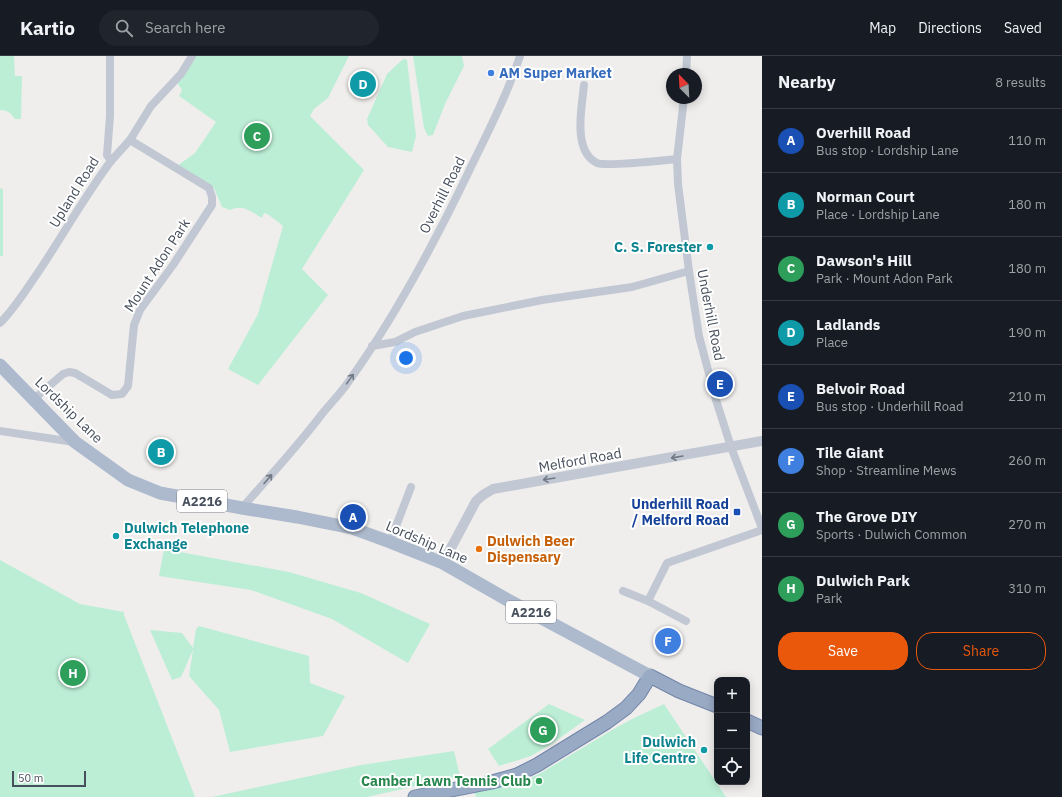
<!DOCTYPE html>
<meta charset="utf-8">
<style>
body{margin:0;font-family:"IBM Plex Sans",sans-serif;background:#20242c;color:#f1f3f6}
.controls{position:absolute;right:12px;bottom:12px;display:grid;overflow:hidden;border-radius:8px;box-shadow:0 2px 10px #0003}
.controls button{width:36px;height:36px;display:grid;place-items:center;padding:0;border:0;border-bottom:1px solid #363941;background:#171b24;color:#f1f3f6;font:20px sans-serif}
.compass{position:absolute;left:666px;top:12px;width:36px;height:36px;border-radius:50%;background:#171b24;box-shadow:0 2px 10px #0003;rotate:336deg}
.scale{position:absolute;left:12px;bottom:10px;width:74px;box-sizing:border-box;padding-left:4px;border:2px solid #464f5b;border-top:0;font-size:11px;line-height:14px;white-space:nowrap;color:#464f5b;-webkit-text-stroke:3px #fff;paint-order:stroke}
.you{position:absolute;left:406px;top:302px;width:14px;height:14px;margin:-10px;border:3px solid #fff;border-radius:50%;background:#1a73e8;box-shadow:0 0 0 6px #1a73e833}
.badge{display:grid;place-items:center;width:26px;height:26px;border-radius:50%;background:#ea580c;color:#fff;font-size:13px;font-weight:700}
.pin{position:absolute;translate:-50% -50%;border:2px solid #fff;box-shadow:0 1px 4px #0006}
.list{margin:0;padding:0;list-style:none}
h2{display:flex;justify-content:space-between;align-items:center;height:52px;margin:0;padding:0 16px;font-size:17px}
h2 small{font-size:13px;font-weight:400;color:#9ea1a6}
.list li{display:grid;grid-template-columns:26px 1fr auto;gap:12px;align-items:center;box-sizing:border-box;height:64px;padding:0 16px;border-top:1px solid #363941}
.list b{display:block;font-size:15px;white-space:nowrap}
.list p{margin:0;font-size:13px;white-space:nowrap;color:#9ea1a6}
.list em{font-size:13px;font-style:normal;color:#9ea1a6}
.actions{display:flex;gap:8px;padding:12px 16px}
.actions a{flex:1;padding:9px 0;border:1px solid #ea580c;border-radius:16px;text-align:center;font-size:14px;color:#ea580c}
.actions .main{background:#ea580c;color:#fff}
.icon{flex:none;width:22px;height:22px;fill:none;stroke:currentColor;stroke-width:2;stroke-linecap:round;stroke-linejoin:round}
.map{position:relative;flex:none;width:762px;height:741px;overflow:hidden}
header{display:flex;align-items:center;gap:24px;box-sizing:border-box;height:56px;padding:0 20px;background:#171b24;border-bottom:1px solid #363941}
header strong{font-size:19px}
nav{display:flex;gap:22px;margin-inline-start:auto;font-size:14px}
.search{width:280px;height:36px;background:#20242c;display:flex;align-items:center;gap:10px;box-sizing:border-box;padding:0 14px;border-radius:22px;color:#9ea1a6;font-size:15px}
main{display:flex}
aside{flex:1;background:#171b24}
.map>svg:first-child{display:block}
</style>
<header>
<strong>Kartio</strong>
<div class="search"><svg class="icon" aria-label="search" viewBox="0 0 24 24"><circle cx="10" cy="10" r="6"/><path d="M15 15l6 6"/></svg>Search here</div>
<nav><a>Map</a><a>Directions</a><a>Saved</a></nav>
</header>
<main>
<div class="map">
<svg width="762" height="741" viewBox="0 0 762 741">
<rect width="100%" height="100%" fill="#f0eeed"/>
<g fill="#bceed5">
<path d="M0,0H14L15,20H22L21,63H15C11,57 7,54 0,54Z"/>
<path d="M190,0H349L328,42L314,53L310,60L364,114L302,213L328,239L258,329L228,313L258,258L283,170L269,159L264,157L262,162C250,155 243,148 230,154L222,151L214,132L177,112V110L195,97L216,66L179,40L182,34L176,25Z"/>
<polygon points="413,0 462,0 464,10 445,48 433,79 428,80 424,72"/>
<polygon points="405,3 407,4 416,80 412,96 388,91 368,69 367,63 387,18 402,4"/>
<polygon points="0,132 3,133 3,200 0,200"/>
<polygon points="164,493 289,516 361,537 430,568 408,607 332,563 251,534 159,520"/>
<polygon points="0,504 80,548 124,556 124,559 195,741 0,741"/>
<polygon points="199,570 309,600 310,627 345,640 323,680 230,696 219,654 189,620 193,594 181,621 172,624 150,574 182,577 193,592 196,573"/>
<polygon points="549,648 585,664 550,689 531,700 499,710 488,693"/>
<polygon points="664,648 726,741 476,741 474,735 522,726 541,717 612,674 632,663"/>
<polygon points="454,695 460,720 367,741 212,741 361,709"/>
</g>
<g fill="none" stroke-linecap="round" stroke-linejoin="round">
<defs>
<g id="trunk">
<polyline points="747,665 762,672"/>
<polyline points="415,741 492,726 517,719 537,709 607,666 626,652 639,638 650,620 679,635 717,650"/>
</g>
</defs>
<use href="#trunk" stroke="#7185a8" stroke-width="15"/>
<g stroke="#c1c8d3" stroke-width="8">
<polyline points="686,18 687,0"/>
<path d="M584,29C582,50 572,95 597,107C606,111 664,104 677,103"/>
<polyline points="684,42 677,103 678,128 689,215 699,280 716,344 731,391 762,472"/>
<polyline points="111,105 130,84 151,50 181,18 192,0"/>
<path d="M0,267C15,252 25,235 37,218C62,181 84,141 111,105L107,99L110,60V0"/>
<polyline points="372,290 395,286 415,276 463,260 542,244 632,231 689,215"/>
<polyline points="34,343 63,318 69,316 75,317 112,339 122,338 128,330 134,269 140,254 173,209 212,149 212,141 209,132 130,84"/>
<polyline points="0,375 74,386"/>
<path d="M242,452C269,421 297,391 322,358C331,347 341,337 349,325C395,261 436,184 470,113C488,76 507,39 520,0"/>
<polyline points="390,486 411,431"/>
<polyline points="623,535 648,545 686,565"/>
<polyline points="648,545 667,507 762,474"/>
</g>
<polyline stroke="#c1c8d3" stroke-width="10" points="443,507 476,445 483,439 493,433 762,385"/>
<polyline stroke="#adbacd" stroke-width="13" points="0,309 75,386 128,424 160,437 242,452 297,461 352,472 390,486 443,507 506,543 650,620"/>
<use href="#trunk" stroke="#99aac5" stroke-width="13"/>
</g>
<defs><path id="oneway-shaft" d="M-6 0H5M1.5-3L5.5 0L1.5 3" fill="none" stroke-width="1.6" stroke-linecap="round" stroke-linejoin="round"/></defs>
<g stroke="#717985">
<use href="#oneway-shaft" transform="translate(350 323) rotate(-55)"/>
<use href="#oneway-shaft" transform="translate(677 401) rotate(170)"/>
<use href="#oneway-shaft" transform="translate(268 423) rotate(-49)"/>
<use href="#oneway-shaft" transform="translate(549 423) rotate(171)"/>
</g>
<circle fill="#3f7fe0" stroke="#fff" stroke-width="1.5" cx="491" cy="17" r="4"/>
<g fill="#0f9aa8" stroke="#fff" stroke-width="1.5">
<circle cx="710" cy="191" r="4"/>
<circle cx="116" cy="480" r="4"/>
<circle cx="704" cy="694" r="4"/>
</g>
<rect fill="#1a4fb4" stroke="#fff" stroke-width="1.5" x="733" y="452" width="8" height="8" rx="2"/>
<circle fill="#e8710a" stroke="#fff" stroke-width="1.5" cx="479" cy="493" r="4"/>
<circle fill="#2e9e5b" stroke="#fff" stroke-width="1.5" cx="539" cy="725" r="4"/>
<g text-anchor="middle" stroke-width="4" stroke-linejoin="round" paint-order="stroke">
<g fill="#fff" stroke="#7e848c" stroke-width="1">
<rect x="177" y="434" width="50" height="22" rx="3"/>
<rect x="506" y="545" width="50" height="22" rx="3"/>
</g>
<g font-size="13" font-weight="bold" fill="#464f5b">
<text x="202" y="450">A2216</text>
<text x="531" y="561">A2216</text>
</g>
<g font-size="14" font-weight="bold" fill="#366cbe" stroke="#fff" text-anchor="start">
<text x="499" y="22">AM Super Market</text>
</g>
<g font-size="14" fill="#464f5b" stroke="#fff">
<text transform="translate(74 136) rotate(-58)" y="5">Upland Road</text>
<text transform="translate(442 139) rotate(-63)" y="5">Overhill Road</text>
<text transform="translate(157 209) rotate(-57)" y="5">Mount Adon Park</text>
<text transform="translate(711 259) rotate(79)" y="5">Underhill Road</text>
<text transform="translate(69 354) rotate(44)" y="5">Lordship Lane</text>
<text transform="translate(580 404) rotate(-10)" y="5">Melford Road</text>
<text transform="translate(427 486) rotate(23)" y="5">Lordship Lane</text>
</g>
<g font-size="14" font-weight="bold" fill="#0d838f" stroke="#fff" text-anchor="end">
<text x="702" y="196">C. S. Forester</text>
<text x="124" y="477" text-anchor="start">Dulwich Telephone<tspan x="124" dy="16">Exchange</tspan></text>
<text x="696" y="691">Dulwich<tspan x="696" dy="16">Life Centre</tspan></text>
</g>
<g font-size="14" font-weight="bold" fill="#164399" stroke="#fff" text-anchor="end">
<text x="729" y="453">Underhill Road<tspan x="729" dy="16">/ Melford Road</tspan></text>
</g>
<g font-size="14" font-weight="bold" fill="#c56008" stroke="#fff" text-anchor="start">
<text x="487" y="490">Dulwich Beer<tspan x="487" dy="16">Dispensary</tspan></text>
</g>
<g font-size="14" font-weight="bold" fill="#27864d" stroke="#fff" text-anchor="end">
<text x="531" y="730">Camber Lawn Tennis Club</text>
</g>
</g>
</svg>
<div class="controls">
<button>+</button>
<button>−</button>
<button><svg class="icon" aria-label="locate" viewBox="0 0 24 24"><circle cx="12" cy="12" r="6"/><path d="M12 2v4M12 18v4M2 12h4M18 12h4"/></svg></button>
</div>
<svg class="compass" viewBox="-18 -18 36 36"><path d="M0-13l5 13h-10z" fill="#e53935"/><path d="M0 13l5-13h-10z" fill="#9ea1a6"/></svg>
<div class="scale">50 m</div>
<div class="you"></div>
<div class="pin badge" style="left:353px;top:461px;background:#1a4fb4">A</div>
<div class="pin badge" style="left:161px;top:396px;background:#0f9aa8">B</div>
<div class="pin badge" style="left:257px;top:80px;background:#2e9e5b">C</div>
<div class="pin badge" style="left:363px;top:28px;background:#0f9aa8">D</div>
<div class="pin badge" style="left:720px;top:328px;background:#1a4fb4">E</div>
<div class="pin badge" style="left:668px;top:585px;background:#3f7fe0">F</div>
<div class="pin badge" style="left:543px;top:674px;background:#2e9e5b">G</div>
<div class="pin badge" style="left:73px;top:617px;background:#2e9e5b">H</div>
</div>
<aside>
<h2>Nearby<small>8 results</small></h2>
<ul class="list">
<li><span class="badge" style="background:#1a4fb4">A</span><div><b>Overhill Road</b><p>Bus stop · Lordship Lane</p></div><em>110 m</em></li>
<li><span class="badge" style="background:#0f9aa8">B</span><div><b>Norman Court</b><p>Place · Lordship Lane</p></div><em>180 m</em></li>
<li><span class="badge" style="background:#2e9e5b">C</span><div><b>Dawson's Hill</b><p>Park · Mount Adon Park</p></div><em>180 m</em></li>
<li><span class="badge" style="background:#0f9aa8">D</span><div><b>Ladlands</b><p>Place</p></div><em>190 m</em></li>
<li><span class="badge" style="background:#1a4fb4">E</span><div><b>Belvoir Road</b><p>Bus stop · Underhill Road</p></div><em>210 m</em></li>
<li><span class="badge" style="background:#3f7fe0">F</span><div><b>Tile Giant</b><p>Shop · Streamline Mews</p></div><em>260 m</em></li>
<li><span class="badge" style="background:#2e9e5b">G</span><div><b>The Grove DIY</b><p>Sports · Dulwich Common</p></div><em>270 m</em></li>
<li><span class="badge" style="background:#2e9e5b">H</span><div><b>Dulwich Park</b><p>Park</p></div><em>310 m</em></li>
</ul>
<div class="actions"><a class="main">Save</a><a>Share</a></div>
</aside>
</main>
